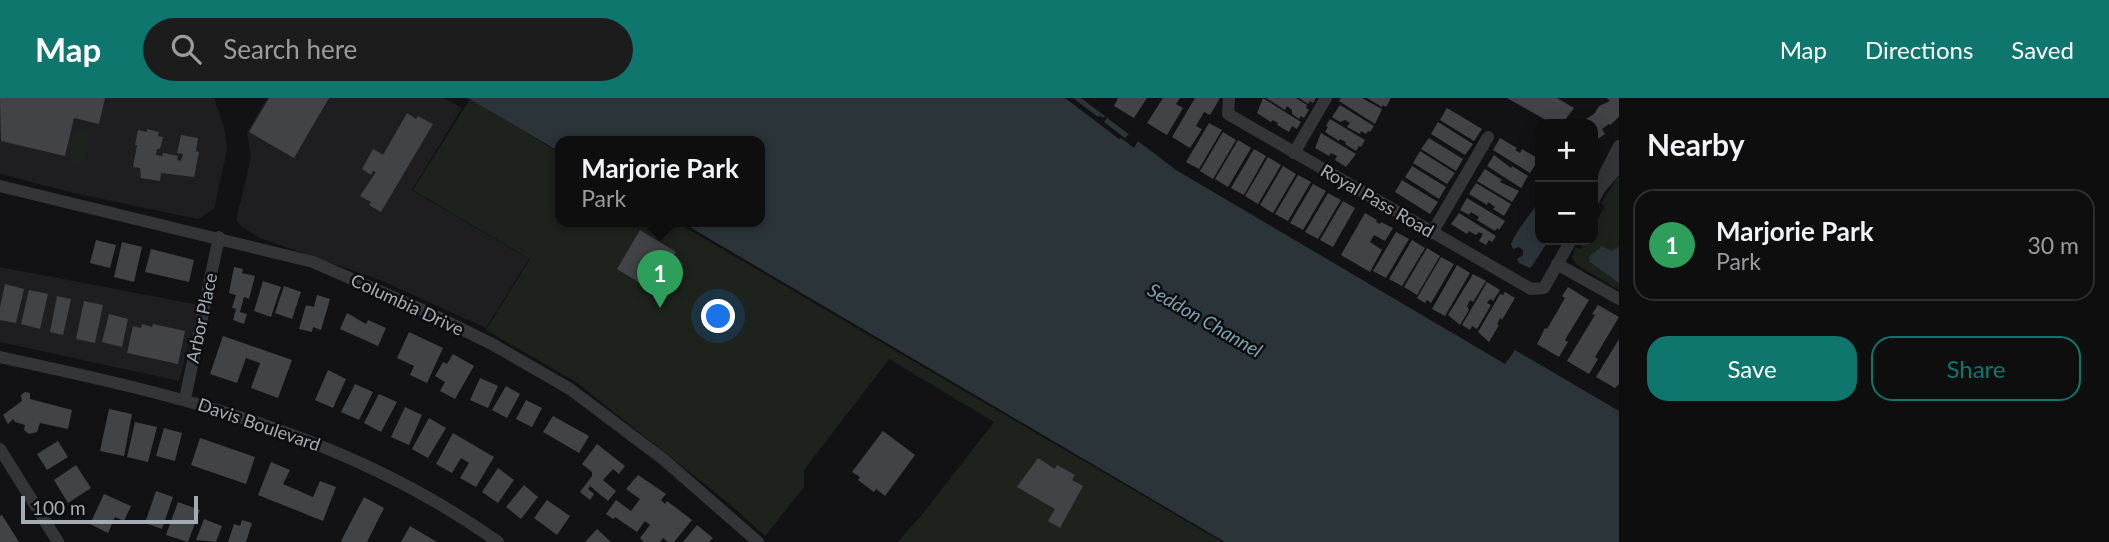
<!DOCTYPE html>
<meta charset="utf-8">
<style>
body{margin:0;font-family:Lato,sans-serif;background:#1c1c1d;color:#f1f3f6}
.controls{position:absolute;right:21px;top:21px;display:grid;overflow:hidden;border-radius:14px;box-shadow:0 4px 18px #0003}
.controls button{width:63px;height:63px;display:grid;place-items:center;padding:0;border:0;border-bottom:2px solid #2e2e2f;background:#0e0e0f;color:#f1f3f6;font:35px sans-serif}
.scale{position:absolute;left:21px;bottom:18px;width:177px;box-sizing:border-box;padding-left:7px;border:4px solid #a3acb4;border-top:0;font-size:19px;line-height:24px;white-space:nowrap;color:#a3acb4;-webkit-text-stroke:5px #0d0d0f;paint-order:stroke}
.you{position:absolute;left:719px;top:219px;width:24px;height:24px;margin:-18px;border:5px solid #fff;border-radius:50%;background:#1a73e8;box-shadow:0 0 0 10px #1a73e833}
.badge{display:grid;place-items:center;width:46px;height:46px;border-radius:50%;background:#0f766e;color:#fff;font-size:23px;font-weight:700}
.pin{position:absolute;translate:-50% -58px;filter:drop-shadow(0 2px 4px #0008)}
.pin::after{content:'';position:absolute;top:37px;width:24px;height:21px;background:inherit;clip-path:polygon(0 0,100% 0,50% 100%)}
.popup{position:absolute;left:555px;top:38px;width:210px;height:91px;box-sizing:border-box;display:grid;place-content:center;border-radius:14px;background:#0e0e0f;filter:drop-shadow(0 2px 5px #0005);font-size:23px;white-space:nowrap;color:#9b9c9e}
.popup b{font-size:26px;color:#f1f3f6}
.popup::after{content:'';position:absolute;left:50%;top:100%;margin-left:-14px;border:14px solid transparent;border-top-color:#0e0e0f}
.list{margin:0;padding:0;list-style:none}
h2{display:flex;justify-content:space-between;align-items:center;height:91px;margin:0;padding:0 28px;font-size:30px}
h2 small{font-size:23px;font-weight:400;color:#9b9c9e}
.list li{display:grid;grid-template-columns:46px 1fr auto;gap:21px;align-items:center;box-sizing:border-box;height:112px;margin:0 14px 14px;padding:0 14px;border:2px solid #2e2e2f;border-radius:21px}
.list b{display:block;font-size:26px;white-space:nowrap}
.list p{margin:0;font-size:23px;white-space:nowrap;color:#9b9c9e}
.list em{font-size:23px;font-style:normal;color:#9b9c9e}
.actions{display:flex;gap:14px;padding:21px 28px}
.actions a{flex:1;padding:16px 0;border:2px solid #0f766e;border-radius:21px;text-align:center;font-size:24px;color:#0f766e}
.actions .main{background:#0f766e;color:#fff}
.icon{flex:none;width:38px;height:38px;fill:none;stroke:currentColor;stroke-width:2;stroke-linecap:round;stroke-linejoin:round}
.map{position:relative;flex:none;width:1619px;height:444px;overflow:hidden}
header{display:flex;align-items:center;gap:42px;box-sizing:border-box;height:98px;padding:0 35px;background:#0f766e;color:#fff}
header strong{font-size:33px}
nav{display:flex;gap:38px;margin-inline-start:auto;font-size:24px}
.search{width:490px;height:63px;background:#1c1c1d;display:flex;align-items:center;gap:18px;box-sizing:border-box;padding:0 24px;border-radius:38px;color:#9b9c9e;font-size:26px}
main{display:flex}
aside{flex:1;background:#0e0e0f}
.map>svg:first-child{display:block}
</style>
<header>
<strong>Map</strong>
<div class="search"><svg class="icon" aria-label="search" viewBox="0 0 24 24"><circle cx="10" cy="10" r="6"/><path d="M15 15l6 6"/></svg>Search here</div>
<nav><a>Map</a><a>Directions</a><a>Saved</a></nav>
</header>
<main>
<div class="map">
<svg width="1619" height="444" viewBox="0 0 1619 444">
<rect width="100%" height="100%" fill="#121214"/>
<g fill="#1e1e21">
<polygon points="0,0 214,0 225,33 227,52 214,111 198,121 78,96 0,76"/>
<polygon points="267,0 444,0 462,10 412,92 529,161 486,230 380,182 260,140 242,129 237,124 237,119 251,59 247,35"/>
<polygon points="0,169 199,207 179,283 0,244"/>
</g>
<g fill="#1d231c">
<polygon points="470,1 560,55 560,124 676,124 1222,444 898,444 925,413 994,324 889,261 804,372 804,389 765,438 731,407 576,284 486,232 530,161 413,92"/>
<polygon points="80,33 86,34 89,39 85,61 79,64 73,62 70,57 75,37"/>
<polygon points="1619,77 1619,192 1576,166 1572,159 1575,149 1580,151 1586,142 1593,142 1593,130 1605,108 1601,105"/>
</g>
<g fill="#2b3539">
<polygon points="468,0 1081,0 1176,72 1505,266 1515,252 1619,313 1619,444 1225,444 681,124 760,124 760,44 560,44 560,54"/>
<path d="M1540,101V142H1549C1546,146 1533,168 1530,170L1519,165L1517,161L1523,157V152L1519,149L1513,151L1511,146C1518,129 1531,117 1540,101Z"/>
<polygon points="1602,148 1612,153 1619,149 1619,185 1590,164 1589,159"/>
</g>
<polygon fill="#121214" points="1065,0 1073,0 1098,19 1100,17 1103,20 1105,18 1107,20 1104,24 1125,40 1129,36 1138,43 1134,50 1121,40 1119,41"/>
<g fill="#414347">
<polygon points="0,0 105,0 99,26 74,20 65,58 1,43"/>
<polygon points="269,0 329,0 294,60 249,34"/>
<polygon points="1118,0 1147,0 1134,20 1114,8"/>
<polygon points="1163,0 1180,0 1176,6 1183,10 1167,37 1147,25"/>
<polygon points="1195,0 1220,0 1210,17 1204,14 1196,28 1202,31 1190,50 1172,39"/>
<polygon points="1263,0 1301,24 1297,31 1292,28 1289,34 1277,27 1278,25 1273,22 1271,24 1257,15"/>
<polygon points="1266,0 1296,0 1307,7 1306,10 1309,12 1304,20 1301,18 1299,21 1292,16 1292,12 1287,8 1285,12"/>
<polygon points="1299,0 1316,0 1313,5 1310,3 1308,6"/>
<polygon points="1341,0 1362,0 1382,11 1375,26 1339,3"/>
<polygon points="1367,0 1391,0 1386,9 1383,7 1382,9"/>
<polygon points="1507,0 1557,0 1574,10 1562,26 1553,26"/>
<polygon points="1607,0 1619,0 1619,19 1610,27 1609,26 1602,31 1605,36 1593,44 1593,26 1578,26 1594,16 1599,8 1610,3"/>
<polygon points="1340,7 1374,28 1370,34 1368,33 1366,36 1361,33 1360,36 1347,29 1350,25 1345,22 1340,24 1332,19"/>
<polygon points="1447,10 1482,31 1474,43 1440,22"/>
<polygon points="407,15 416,21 418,18 433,26 381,114 369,107 371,104 360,98 376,74 373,73 371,77 362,71 373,51 383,57"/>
<polygon points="1330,21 1365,42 1361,49 1359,48 1356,53 1345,46 1346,44 1340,41 1339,43 1325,34 1328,29 1326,28"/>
<polygon points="1438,24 1473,46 1465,57 1431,36"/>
<polygon points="1209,25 1222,32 1199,71 1186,64"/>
<polygon points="147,31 159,34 158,38 163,39 160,51 157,51 156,57 162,58 163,55 178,58 177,62 181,63 183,56 177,55 181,37 198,40 196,53 199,54 194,79 161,75 160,83 141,80 140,70 133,69 137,47 135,47 138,32 147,34"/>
<polygon points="1223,34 1236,42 1213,81 1200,73"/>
<polygon points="1321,35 1356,56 1346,69 1335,62 1337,58 1331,55 1329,58 1315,50"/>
<polygon points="1429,40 1463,61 1456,73 1421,51"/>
<polygon points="1500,40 1517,50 1515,52 1520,55 1522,51 1539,61 1530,75 1493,52"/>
<polygon points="1238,42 1251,50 1228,89 1215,81"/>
<polygon points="1254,51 1266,58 1244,97 1231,90"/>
<polygon points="1420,53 1455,75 1447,86 1413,65"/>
<polygon points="1494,57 1511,70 1512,68 1528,78 1521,90 1487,68"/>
<polygon points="1268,59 1281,67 1258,106 1245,98"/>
<polygon points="1283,68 1296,76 1273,115 1260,107"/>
<polygon points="1412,68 1446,89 1439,101 1405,79"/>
<polygon points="1485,71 1502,82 1500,84 1519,93 1512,104 1477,83"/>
<polygon points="1298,77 1311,84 1288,123 1275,116"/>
<polygon points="1402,82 1438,104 1430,116 1395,94"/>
<polygon points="1476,85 1511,106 1504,118 1493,111 1495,109 1488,104 1487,107 1469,96"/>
<polygon points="1313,86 1326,93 1303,132 1290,125"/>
<polygon points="1328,95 1341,102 1318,141 1305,134"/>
<polygon points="1467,100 1505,123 1499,132 1497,130 1495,133 1477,122 1479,119 1471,114 1469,117 1460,112"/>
<polygon points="1343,103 1355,110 1333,149 1320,142"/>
<polygon points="1365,115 1377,122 1376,124 1380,126 1381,124 1393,130 1385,143 1374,137 1370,144 1382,152 1370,174 1341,157"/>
<polygon points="1459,115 1496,138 1492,144 1489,142 1486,147 1479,143 1483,136 1479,134 1476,137 1469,133 1467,136 1451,126"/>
<polygon points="640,132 676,154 653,193 617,171"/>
<polygon points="1396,134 1409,141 1386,180 1373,173"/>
<polygon points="96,142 116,147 110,170 90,165"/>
<polygon points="1412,142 1425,150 1402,188 1389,181"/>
<polygon points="122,144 142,149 134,184 114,179"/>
<polygon points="1427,150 1440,158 1417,197 1404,189"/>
<polygon points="151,151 194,162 189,184 145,174"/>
<polygon points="1441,159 1454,166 1431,205 1427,202 1425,205 1417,200"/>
<polygon points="1457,167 1470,175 1445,218 1432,211"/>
<polygon points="234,169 243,171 242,175 255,178 249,201 244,199 240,214 247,216 244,226 233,222 236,211 232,210 236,197 229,195"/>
<polygon points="1473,176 1486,183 1473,204 1470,202 1467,208 1469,212 1460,227 1448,217"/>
<polygon points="263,183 281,189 271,219 254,213"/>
<polygon points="1487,184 1500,192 1493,203 1490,201 1487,205 1491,207 1477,231 1472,228 1470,232 1462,227"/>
<polygon points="5,186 24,191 16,225 0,222 0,209"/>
<polygon points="284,188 301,194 292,221 275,215"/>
<polygon points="1568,189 1589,202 1565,242 1568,244 1559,259 1537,246 1545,230 1547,231 1565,200 1562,198"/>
<polygon points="29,192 48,196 40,231 21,226"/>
<polygon points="1505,194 1515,200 1502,222 1500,220 1497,226 1499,227 1489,244 1478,234 1500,196 1503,197"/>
<polygon points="317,197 330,201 321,232 313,229 312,234 299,231 306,207 314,209"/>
<polygon points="57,198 71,201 63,237 50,234"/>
<polygon points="84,203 103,207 95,245 76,241"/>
<polygon points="1598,207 1619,219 1595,259 1598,261 1589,276 1567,263 1595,217 1592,216"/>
<polygon points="347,215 366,226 368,222 386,230 378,248 340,231"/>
<polygon points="109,216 128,221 122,249 102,244"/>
<polygon points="142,226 152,229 153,226 185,233 178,266 127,255 133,228 141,230"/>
<polygon points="409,234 443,250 427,285 410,277 414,268 397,260"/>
<polygon points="223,238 292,262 278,300 251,290 260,265 246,260 237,285 210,276"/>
<polygon points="1619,241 1619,286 1615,290 1596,279"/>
<polygon points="453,256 474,268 455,301 440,293 445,284 435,278 443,264 447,266"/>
<polygon points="328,272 346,281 333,310 315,302"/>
<polygon points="480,280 498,288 488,310 470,302"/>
<polygon points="355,286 373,294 359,322 341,314"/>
<polygon points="506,288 520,296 507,320 492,312"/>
<polygon points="25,294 30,295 30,301 72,312 68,331 40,325 37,334 29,336 24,332 25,327 15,324 13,321 8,326 3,317 22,303 21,297"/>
<polygon points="379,296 397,304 381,334 364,325"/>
<polygon points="526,302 542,310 532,329 516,321"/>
<polygon points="405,309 422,317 409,347 391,339"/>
<polygon points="109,311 132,316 124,358 100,353"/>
<polygon points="553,318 589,338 579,355 543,334"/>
<polygon points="429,320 446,330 428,360 412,351"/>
<polygon points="135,324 157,329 148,364 127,359"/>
<polygon points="164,330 182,335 175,363 156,358"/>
<polygon points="883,333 915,357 885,398 876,391 874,394 858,382 860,379 852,374"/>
<polygon points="453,335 494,359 476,389 460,380 469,365 461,360 452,375 436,366"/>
<polygon points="200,340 255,359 246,386 191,367"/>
<polygon points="58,343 68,359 47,372 37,356"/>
<polygon points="597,346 625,368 619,376 613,371 603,382 616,393 608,403 590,388 588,391 594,396 590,402 580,394 592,378 592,374 582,366"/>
<polygon points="1038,360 1055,371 1057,367 1075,377 1072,382 1083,388 1060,430 1048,423 1055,411 1017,389"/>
<polygon points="271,364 290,372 283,386 313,399 320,383 336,389 323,423 258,397"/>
<polygon points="76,367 91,390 68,405 54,382"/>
<polygon points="498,370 514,382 498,405 482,394"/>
<polygon points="638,377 666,396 661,402 665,406 667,403 692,422 674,444 668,444 663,440 660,444 644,444 640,440 650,427 645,423 637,434 615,419 613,421 606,416 616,402 631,413 640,401 626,391"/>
<polygon points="524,387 538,399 521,421 506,409"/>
<polygon points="156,393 173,399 162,431 145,425"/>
<polygon points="104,396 131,408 124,423 115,419 108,435 90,426"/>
<polygon points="364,399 384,410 367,444 343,444 341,443"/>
<polygon points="547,402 570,418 557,437 534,420"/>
<polygon points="178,404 200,412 188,444 166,437"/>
<polygon points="2,417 19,444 0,444 0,418"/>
<polygon points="204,421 222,428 216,444 196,442"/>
<polygon points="242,422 252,425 246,444 228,444 234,426 240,428"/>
<polygon points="697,427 713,440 709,444 683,444"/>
<polygon points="410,428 437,444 401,444"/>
<polygon points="597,431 611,444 585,444"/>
</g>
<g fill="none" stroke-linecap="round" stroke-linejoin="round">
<g stroke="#333538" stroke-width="12">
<polyline points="1229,0 1228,16 1531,191 1544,190 1571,142"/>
<polyline points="1294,55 1326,0"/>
<polyline points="0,88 313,164 427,214 492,246 570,291 663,361 758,444"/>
<polyline points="1600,90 1606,73 1619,48"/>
<polyline points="1593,103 1600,90 1619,68"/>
<polyline points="1432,135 1488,39"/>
<polyline points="1557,166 1619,201"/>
<path d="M0,259C178,297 347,336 498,444"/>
<polyline points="185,301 219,139"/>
<polyline points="0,351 58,444"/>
</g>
</g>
<g text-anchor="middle" stroke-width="5" stroke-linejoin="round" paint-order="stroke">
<g font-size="18" fill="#a3acb4" stroke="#0d0d0f">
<text transform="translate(1377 103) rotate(30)" y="6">Royal Pass Road</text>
<text transform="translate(407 207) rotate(25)" y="6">Columbia Drive</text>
<text transform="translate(202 220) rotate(-78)" y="6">Arbor Place</text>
<text transform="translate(259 327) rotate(19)" y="6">Davis Boulevard</text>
</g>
<g font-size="19" font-style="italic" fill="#7aa1af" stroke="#0d0d0f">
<text transform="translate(1205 222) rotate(30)" y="7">Seddon Channel</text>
</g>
</g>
</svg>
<div class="controls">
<button>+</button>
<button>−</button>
</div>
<div class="scale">100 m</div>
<div class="you"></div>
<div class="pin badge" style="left:660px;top:210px;background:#2e9e5b">1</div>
<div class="popup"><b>Marjorie Park</b>Park</div>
</div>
<aside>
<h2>Nearby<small></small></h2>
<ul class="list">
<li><span class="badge" style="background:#2e9e5b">1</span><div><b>Marjorie Park</b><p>Park</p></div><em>30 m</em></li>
</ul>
<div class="actions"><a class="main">Save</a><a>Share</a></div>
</aside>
</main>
